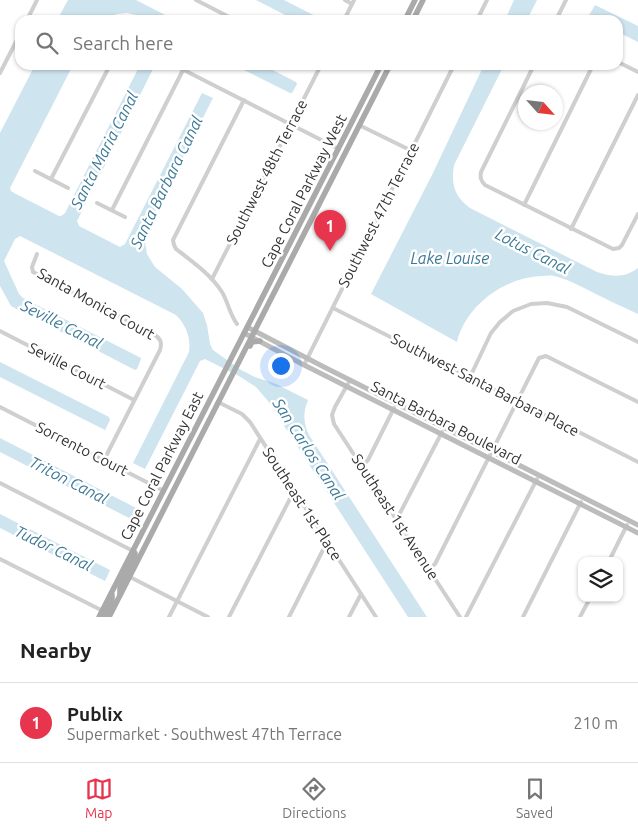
<!DOCTYPE html>
<meta charset="utf-8">
<style>
body{margin:0;font-family:Ubuntu,sans-serif;background:#f6f6f6;color:#222}
.controls{position:absolute;right:15px;bottom:15px;display:grid;overflow:hidden;border-radius:10px;box-shadow:0 1px 4px #0004}
.controls button{width:45px;height:45px;display:grid;place-items:center;padding:0;border:0;border-bottom:1px solid #e0e0e0;background:#fff;color:#222;font:25px sans-serif}
.compass{position:absolute;left:518px;top:85px;width:45px;height:45px;border-radius:50%;background:#fff;box-shadow:0 1px 4px #0004;rotate:117deg}
.you{position:absolute;left:280px;top:365px;width:18px;height:18px;margin:-12px;border:4px solid #fff;border-radius:50%;background:#1a73e8;box-shadow:0 0 0 8px #1a73e833}
.badge{display:grid;place-items:center;width:32px;height:32px;border-radius:50%;background:#e8354e;color:#fff;font-size:16px;font-weight:700}
.pin{position:absolute;translate:-50% -41px;filter:drop-shadow(0 1px 2px #0008)}
.pin::after{content:'';position:absolute;top:26px;width:18px;height:15px;background:inherit;clip-path:polygon(0 0,100% 0,50% 100%)}
.list{margin:0;padding:0;list-style:none}
h2{display:flex;justify-content:space-between;align-items:center;height:65px;margin:0;padding:0 20px;font-size:21px}
h2 small{font-size:16px;font-weight:400;color:#767676}
.list li{display:grid;grid-template-columns:32px 1fr auto;gap:15px;align-items:center;box-sizing:border-box;height:80px;padding:0 20px;border-top:1px solid #e0e0e0}
.list b{display:block;font-size:19px;white-space:nowrap}
.list p{margin:0;font-size:16px;white-space:nowrap;color:#767676}
.list em{font-size:16px;font-style:normal;color:#767676}
.icon{flex:none;width:28px;height:28px;fill:none;stroke:currentColor;stroke-width:2;stroke-linecap:round;stroke-linejoin:round}
.map{position:relative;flex:none;width:638px;height:617px;overflow:hidden}
.search{position:absolute;background:#fff;box-shadow:0 1px 4px #0004;left:15px;right:15px;top:15px;height:55px;display:flex;align-items:center;gap:12px;box-sizing:border-box;padding:0 18px;border-radius:15px;color:#767676;font-size:19px}
.sheet{height:145px;background:#fff}
nav{display:flex;justify-content:space-around;align-items:center;box-sizing:border-box;height:70px;border-top:1px solid #e0e0e0;background:#fff;font-size:14px;color:#767676}
nav a{display:grid;justify-items:center;gap:2px}
nav .on{color:#e8354e}
.map>svg:first-child{display:block}
</style>
<div class="map">
<svg width="638" height="617" viewBox="0 0 638 617">
<rect width="100%" height="100%" fill="#fff"/>
<g fill="#cee4ee">
<polygon points="68,0 136,0 175,20 146,20 136,15 127,13 117,14 101,20 57,20"/>
<polygon points="256,0 284,0 323,20 295,20"/>
<polygon points="514,0 537,0 527,20 505,20"/>
<polygon points="595,5 638,26 638,42 618,32 618,20 594,20 588,17"/>
<path d="M35,65H73L10,188L11,191L14,193L59,216H61L65,213L140,65C145,65 150,64 153,69L77,221L79,226L120,247L125,244L202,93L213,98L146,230L145,242L147,254L150,259L155,267L182,289L203,313L207,325L210,344L213,350L241,370L255,377L276,384L308,400C303,412 303,423 309,435L427,617H408L268,401L256,387L239,376L205,359L200,361L145,469L133,463L189,352C191,338 186,325 176,315L20,236L15,239L4,261L19,294L23,298L141,358V359L137,369L135,370L11,306L0,286V133Z"/>
<polygon points="234,65 263,65 296,82 297,84 292,93 290,93"/>
<path d="M484,65H504L454,165C451,184 454,196 470,208L597,272C612,277 625,278 638,268V314C621,306 603,298 586,289C576,284 565,278 554,276C550,275 546,276 542,276C505,277 466,305 457,342L371,294L432,175Z"/>
<polygon points="0,362 109,417 110,420 105,430 0,377"/>
<polygon points="0,438 140,510 135,521 0,452"/>
<polygon points="0,514 110,570 105,581 0,528"/>
</g>
<g fill="none" stroke-linecap="round" stroke-linejoin="round">
<g stroke="#cfcfcf" stroke-width="4">
<polyline points="196,0 235,20"/>
<polyline points="345,0 352,4"/>
<polyline points="27,20 37,0"/>
<polyline points="344,20 354,0"/>
<polyline points="477,20 487,0"/>
<polyline points="556,20 566,0"/>
<polyline points="618,62 638,72"/>
<polyline points="174,65 339,149"/>
<path d="M534,65L481,172C480,178 481,181 485,185L613,249L619,248L622,245L638,214"/>
<polyline points="0,73 20,34"/>
<polyline points="359,125 412,151"/>
<polyline points="35,171 68,188"/>
<polyline points="51,179 110,65"/>
<polyline points="97,203 125,217"/>
<polyline points="524,205 593,65"/>
<polyline points="112,210 183,70"/>
<polyline points="571,229 638,95"/>
<path d="M37,254L32,267L33,272L155,335C161,339 162,343 160,350L104,460"/>
<polyline points="212,279 321,65"/>
<polyline points="333,308 638,462"/>
<path d="M237,324C230,315 228,302 222,292C211,275 193,262 176,249L174,245L173,240L244,100"/>
<polyline points="0,331 134,400"/>
<polyline points="304,365 454,65"/>
<polyline points="470,377 491,333 500,322 513,311 531,304 547,303 567,307 638,342"/>
<polyline points="350,380 335,407 332,415 334,424 460,617"/>
<polyline points="218,402 242,414 250,422 376,617"/>
<polyline points="0,407 164,491"/>
<polyline points="362,466 368,460 394,408"/>
<polyline points="0,483 133,551"/>
<polyline points="396,518 399,515 442,432"/>
<polyline points="0,559 103,611"/>
<polyline points="609,561 627,525"/>
<polyline points="429,569 435,564 539,358 546,356 638,402"/>
<polyline points="130,577 208,617"/>
<polyline points="169,617 260,439"/>
<polyline points="229,617 294,491"/>
<polyline points="289,617 327,542"/>
<polyline points="349,617 361,594"/>
<polyline points="466,617 537,479"/>
<polyline points="523,617 581,502"/>
<polyline points="580,617 590,598"/>
</g>
<g stroke="#bcbcbc" stroke-width="5">
<polyline points="247,327 324,367 638,525"/>
<polyline points="244,333 304,365 638,533"/>
</g>
<g stroke="#aaa" stroke-width="5.5">
<polyline points="405,20 415,0"/>
<polyline points="413,20 423,0"/>
<polyline points="250,346 252,342 260,341"/>
<polyline points="120,594 120,587 135,557 135,553 133,551"/>
<polyline points="99,617 381,65"/>
<polyline points="104,617 112,600 112,595"/>
<polyline points="109,617 390,65"/>
</g>
</g>
<g text-anchor="middle" stroke-width="5" stroke-linejoin="round" paint-order="stroke">
<g font-size="15" fill="#323232" stroke="#fff">
<text transform="translate(267 172) rotate(-63)" y="5">Southwest 48th Terrace</text>
<text transform="translate(304 191) rotate(-63)" y="5">Cape Coral Parkway West</text>
<text transform="translate(379 215) rotate(-63)" y="5">Southwest 47th Terrace</text>
<text transform="translate(96 304) rotate(29)" y="5">Santa Monica Court</text>
<text transform="translate(67 366) rotate(27)" y="5">Seville Court</text>
<text transform="translate(485 385) rotate(27)" y="5">Southwest Santa Barbara Place</text>
<text transform="translate(446 423) rotate(27)" y="5">Santa Barbara Boulevard</text>
<text transform="translate(82 449) rotate(27)" y="5">Sorrento Court</text>
<text transform="translate(162 466) rotate(-63)" y="5">Cape Coral Parkway East</text>
<text transform="translate(302 504) rotate(57)" y="5">Southeast 1st Place</text>
<text transform="translate(395 517) rotate(57)" y="5">Southeast 1st Avenue</text>
</g>
<g font-size="16" font-style="italic" fill="#3d7a97" stroke="#fff">
<text transform="translate(104 150) rotate(-63)" y="6">Santa Maria Canal</text>
<text transform="translate(166 182) rotate(-64)" y="6">Santa Barbara Canal</text>
<text transform="translate(533 251) rotate(27)" y="6">Lotus Canal</text>
<text x="450" y="264">Lake Louise</text>
<text transform="translate(62 324) rotate(27)" y="6">Seville Canal</text>
<text transform="translate(309 449) rotate(57)" y="6">San Carlos Canal</text>
<text transform="translate(69 480) rotate(27)" y="6">Triton Canal</text>
<text transform="translate(54 548) rotate(26)" y="6">Tudor Canal</text>
</g>
</g>
</svg>
<div class="controls">
<button><svg class="icon" aria-label="layers" viewBox="0 0 24 24"><path d="M12 4l9 5-9 5-9-5zM3 14l9 5 9-5"/></svg></button>
</div>
<svg class="compass" viewBox="-18 -18 36 36"><path d="M0-13l5 13h-10z" fill="#e53935"/><path d="M0 13l5-13h-10z" fill="#767676"/></svg>
<div class="you"></div>
<div class="pin badge" style="left:330px;top:251px">1</div>
<div class="search"><svg class="icon" aria-label="search" viewBox="0 0 24 24"><circle cx="10" cy="10" r="6"/><path d="M15 15l6 6"/></svg>Search here</div>
</div>
<section class="sheet">
<h2>Nearby<small></small></h2>
<ul class="list">
<li><span class="badge">1</span><div><b>Publix</b><p>Supermarket · Southwest 47th Terrace</p></div><em>210 m</em></li>
</ul>
</section>
<nav>
<a class="on"><svg class="icon" aria-label="map" viewBox="0 0 24 24"><path d="M3 6l6-2 6 2 6-2v14l-6 2-6-2-6 2zM9 4v14M15 6v14"/></svg>Map</a>
<a><svg class="icon" aria-label="directions" viewBox="0 0 24 24"><path d="M12 3l9 9-9 9-9-9zM9 14v-3h6M13 9l2 2-2 2"/></svg>Directions</a>
<a><svg class="icon" aria-label="saved" viewBox="0 0 24 24"><path d="M7 4h10v16l-5-4-5 4z"/></svg>Saved</a>
</nav>
